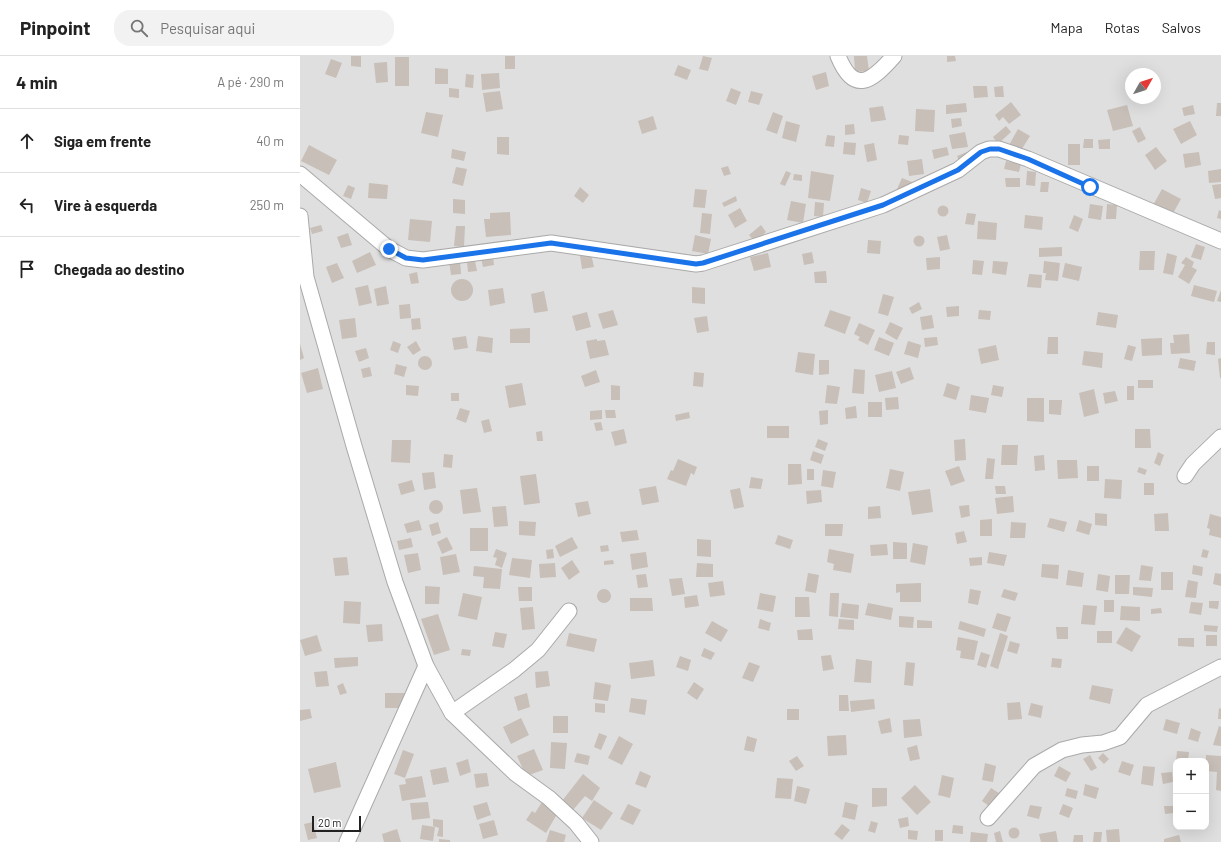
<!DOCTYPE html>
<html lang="pt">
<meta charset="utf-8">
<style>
body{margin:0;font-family:Barlow,sans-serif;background:#f2f2f2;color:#222}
.controls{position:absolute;right:12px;bottom:12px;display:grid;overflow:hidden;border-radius:8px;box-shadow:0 4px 16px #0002}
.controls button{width:36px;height:36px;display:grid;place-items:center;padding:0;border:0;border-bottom:1px solid #e0e0e0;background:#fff;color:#222;font:20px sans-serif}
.compass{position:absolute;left:825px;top:12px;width:36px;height:36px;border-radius:50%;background:#fff;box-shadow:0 4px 16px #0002;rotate:51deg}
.scale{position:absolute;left:12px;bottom:10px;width:49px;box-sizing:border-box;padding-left:4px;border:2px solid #222;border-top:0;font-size:11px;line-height:14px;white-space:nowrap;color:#222;-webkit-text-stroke:3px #fff;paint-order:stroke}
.stop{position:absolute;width:12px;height:12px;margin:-9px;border:3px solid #1a73e8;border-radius:50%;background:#fff}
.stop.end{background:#1a73e8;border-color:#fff;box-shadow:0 1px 4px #0008}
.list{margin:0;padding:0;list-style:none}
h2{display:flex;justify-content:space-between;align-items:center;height:52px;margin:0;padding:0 16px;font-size:17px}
h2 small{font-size:13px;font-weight:400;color:#767676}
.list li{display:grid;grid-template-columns:26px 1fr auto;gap:12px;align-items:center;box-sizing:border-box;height:64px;padding:0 16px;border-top:1px solid #e0e0e0}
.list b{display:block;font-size:15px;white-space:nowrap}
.list em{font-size:13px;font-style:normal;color:#767676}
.icon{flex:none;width:22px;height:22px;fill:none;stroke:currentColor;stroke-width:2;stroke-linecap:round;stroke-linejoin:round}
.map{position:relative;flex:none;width:921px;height:786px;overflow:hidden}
header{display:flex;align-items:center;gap:24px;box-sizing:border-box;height:56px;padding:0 20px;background:#fff;border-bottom:1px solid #e0e0e0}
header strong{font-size:19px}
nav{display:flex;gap:22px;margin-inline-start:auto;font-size:14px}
.search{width:280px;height:36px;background:#f2f2f2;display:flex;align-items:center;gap:10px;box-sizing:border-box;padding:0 14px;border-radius:16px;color:#767676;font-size:15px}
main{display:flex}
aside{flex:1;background:#fff}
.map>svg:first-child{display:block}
</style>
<header>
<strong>Pinpoint</strong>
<div class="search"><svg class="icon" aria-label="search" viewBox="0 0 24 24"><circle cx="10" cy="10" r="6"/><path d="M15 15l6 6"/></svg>Pesquisar aqui</div>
<nav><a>Mapa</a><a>Rotas</a><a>Salvos</a></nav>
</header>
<main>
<aside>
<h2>4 min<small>A pé · 290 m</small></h2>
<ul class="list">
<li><svg class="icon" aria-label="ahead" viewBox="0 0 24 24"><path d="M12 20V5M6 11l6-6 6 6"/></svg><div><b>Siga em frente</b></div><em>40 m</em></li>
<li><svg class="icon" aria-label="left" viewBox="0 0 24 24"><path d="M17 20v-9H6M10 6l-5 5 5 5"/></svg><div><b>Vire à esquerda</b></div><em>250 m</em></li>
<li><svg class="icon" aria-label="arrive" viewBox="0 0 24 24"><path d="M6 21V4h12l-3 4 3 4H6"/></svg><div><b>Chegada ao destino</b></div></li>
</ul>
</aside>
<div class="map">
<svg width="921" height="786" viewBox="0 0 921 786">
<rect width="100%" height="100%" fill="#f2efe9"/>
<path fill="#e0dfdf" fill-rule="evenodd" d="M0,0H921V786H0ZM831,18H855V42H831ZM876,705H906V771H876Z"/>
<g fill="#c7bfb8">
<polygon points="51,0 61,0 61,11 51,10"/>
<rect x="205" y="0" width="10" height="13"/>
<polygon points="403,0 412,2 408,15 399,13"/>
<polygon points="554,0 567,0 569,15 555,16"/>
<polygon points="647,0 655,0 656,5 647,6"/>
<rect x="95" y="1" width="14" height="29"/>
<polygon points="31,3 42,7 36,22 25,18"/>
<polygon points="87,6 88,26 76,27 74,7"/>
<polygon points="378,9 391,14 387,24 374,19"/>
<polygon points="135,12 148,13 148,28 135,28"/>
<polygon points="526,16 529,30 516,34 512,20"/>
<polygon points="199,17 200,32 182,34 181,18"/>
<polygon points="166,18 174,19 173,32 165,31"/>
<polygon points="673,30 687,30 688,41 674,42"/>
<polygon points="703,30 704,41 695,41 694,31"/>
<polygon points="149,32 159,33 159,42 149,41"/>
<polygon points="431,32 441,36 436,49 426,45"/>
<polygon points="200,35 203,53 186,56 183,37"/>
<polygon points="451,35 463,38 459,49 448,46"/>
<polygon points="711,46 721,59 709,68 703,61 699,65 695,59"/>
<polygon points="666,47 667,56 646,58 646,49"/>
<polygon points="917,47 921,47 921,60 916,60"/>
<polygon points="827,49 833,70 813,75 807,54"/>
<polygon points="893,49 895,58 884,60 882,52"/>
<polygon points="583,50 586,64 571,66 569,52"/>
<polygon points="616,53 635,54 634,76 615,75"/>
<polygon points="126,56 143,59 138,81 121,77"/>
<polygon points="473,56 483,60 477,78 466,74"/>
<polygon points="353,60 357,73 342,78 338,65"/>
<polygon points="661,62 662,70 652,72 651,63"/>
<polygon points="486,65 500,69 496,86 482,82"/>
<polygon points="890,65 897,79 881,88 873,73"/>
<polygon points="554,68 555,78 545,79 545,69"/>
<polygon points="706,70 711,76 698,88 693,81"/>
<polygon points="840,71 846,83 838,87 832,75"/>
<polygon points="718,73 730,80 720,96 709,89"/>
<polygon points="665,76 668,91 652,93 649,79"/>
<polygon points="527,79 535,80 534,91 525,90"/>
<polygon points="599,79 609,80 608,89 598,88"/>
<polygon points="197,81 209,81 209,99 197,98"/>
<polygon points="784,83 793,83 793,92 783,92"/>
<polygon points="810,83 810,93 799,93 798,84"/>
<polygon points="544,86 556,87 555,99 543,98"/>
<polygon points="574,87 577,104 567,106 564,89"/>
<rect x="768" y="88" width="12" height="21"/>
<polygon points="9,89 37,104 29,119 1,105"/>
<polygon points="647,91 649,99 634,103 632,94"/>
<polygon points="856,91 867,105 855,114 845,99"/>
<polygon points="152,93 166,96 164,105 151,102"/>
<polygon points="667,96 670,103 660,107 657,100"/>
<polygon points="899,96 901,109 885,112 883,98"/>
<polygon points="622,103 624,118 609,120 607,105"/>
<polygon points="706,105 721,108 719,116 704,113"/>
<polygon points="428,110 431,118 424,120 421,112"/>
<polygon points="156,111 167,113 163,130 152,127"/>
<polygon points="921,113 921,126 909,127 908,115"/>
<polygon points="486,115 491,117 485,130 480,128"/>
<polygon points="511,115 534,119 530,145 508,142"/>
<polygon points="727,115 736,116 735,130 726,129"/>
<polygon points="494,118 502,119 502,125 493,124"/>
<polygon points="602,122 612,126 608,137 597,133"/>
<polygon points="705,122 720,122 720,131 706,131"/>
<polygon points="741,126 749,126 748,136 740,136"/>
<polygon points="69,127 88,129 87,143 68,142"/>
<polygon points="921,128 921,142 915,143 912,129"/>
<polygon points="48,129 55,132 51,143 43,140"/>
<polygon points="280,131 289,139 283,147 274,140"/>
<polygon points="561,132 571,135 567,147 558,144"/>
<polygon points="395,133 407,134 405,152 393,151"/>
<polygon points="862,133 881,143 871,161 852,151"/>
<polygon points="436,140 437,145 424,151 422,147"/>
<polygon points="153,143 165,144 165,158 153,157"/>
<polygon points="491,145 506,148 503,167 487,164"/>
<polygon points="515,146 524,147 523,161 514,160"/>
<polygon points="790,148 803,150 801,164 788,162"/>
<polygon points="807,148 817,149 816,163 806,163"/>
<circle cx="643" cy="155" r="5.5"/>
<polygon points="440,152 447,165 435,172 428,159"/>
<polygon points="919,154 921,155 921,163 917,162"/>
<polygon points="210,156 211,179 186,181 184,163 190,163 190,157"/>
<polygon points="402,157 412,158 410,178 400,177"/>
<polygon points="667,157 676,158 674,169 665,168"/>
<polygon points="725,159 743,161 742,174 724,172"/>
<polygon points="774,159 783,163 778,176 769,172"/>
<polygon points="110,163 132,165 130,186 108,184"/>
<polygon points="678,165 697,167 696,184 677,183"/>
<polygon points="21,169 23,175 12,178 10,172"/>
<polygon points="461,169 466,176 455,186 449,179"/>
<polygon points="156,170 165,170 164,191 154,190"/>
<polygon points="48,177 52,189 41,192 37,181"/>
<polygon points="395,179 411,183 408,198 392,195"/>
<polygon points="647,179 650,193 640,195 637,181"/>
<circle cx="619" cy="185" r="5.5"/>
<polygon points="568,184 581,185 580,198 567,197"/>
<polygon points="896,188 905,191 901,204 891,201"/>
<polygon points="762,191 762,200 739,201 739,192"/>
<polygon points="840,195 855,195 854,214 839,214"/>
<polygon points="70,196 76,209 57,217 52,205"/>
<polygon points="512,196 514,207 504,209 502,198"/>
<polygon points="468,197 471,211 454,215 450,201"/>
<polygon points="867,197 877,200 873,219 863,217"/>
<polygon points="291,198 294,211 282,213 280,200"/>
<polygon points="193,200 194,209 183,211 181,202"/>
<polygon points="640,201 640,213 627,214 626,202"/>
<polygon points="886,201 894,206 892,211 897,214 889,228 878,221 885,209 881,207"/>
<polygon points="160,203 161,218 151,219 149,205"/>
<polygon points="673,204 684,205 682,219 672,218"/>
<polygon points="175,205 177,215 168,216 167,206"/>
<polygon points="693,205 708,206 706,219 692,217"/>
<polygon points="744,205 760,207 758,225 745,224 746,217 743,217"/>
<polygon points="37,207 44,222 32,227 26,211"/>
<polygon points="765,207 782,211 779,225 762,221"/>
<polygon points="526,215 527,227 515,227 514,216"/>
<polygon points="117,216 119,227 111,228 109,218"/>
<polygon points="729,218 742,219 741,232 727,231"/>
<circle cx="162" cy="234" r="11"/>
<polygon points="68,229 72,247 59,250 55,232"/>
<polygon points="894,229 917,235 914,246 891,240"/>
<polygon points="86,230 89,248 77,250 74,233"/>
<polygon points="392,231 405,232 405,248 392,247"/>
<polygon points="203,232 205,247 190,250 188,234"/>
<polygon points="921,234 921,246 917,245"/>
<polygon points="244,235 248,255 234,257 231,238"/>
<polygon points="583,238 594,241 588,260 578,257"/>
<polygon points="619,246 622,253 612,258 609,252"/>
<polygon points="110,248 111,262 100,263 99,249"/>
<polygon points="659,250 659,260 647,261 646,251"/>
<polygon points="313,254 318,269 303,273 298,258"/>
<polygon points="530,254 551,261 545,278 524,270"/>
<polygon points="679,254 691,255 690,264 678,263"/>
<polygon points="287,256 291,271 276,275 272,260"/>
<polygon points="798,256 818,259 816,272 796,269"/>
<polygon points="632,259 634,272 622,274 620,261"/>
<polygon points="407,260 409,275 397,277 394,262"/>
<polygon points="55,262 57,281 42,283 39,264"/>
<polygon points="120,262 121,273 112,274 111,263"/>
<polygon points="590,266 603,272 597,284 585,277"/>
<polygon points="559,267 575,274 568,289 558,284 560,281 554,278"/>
<polygon points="230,272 230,287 210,287 210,273"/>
<polygon points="889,278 890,297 871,298 870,287 874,287 873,279"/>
<polygon points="166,280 168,292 154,294 152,282"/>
<polygon points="178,280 193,282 192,297 176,295"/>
<polygon points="579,281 594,287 589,300 574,294"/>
<polygon points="637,281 638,289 625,291 624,282"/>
<polygon points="748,281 758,281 758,298 747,298"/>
<polygon points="862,282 862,299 842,300 841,283"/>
<polygon points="297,283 297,285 305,284 309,299 290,303 286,285"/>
<polygon points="93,285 101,288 98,297 90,294"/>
<polygon points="116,285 121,294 113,299 107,291"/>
<polygon points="608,285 621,289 618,302 604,298"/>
<polygon points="907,286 915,286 915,299 906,298"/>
<polygon points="0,288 4,302 0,304"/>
<polygon points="696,289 699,304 681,308 678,293"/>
<polygon points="828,289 836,291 832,305 824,303"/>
<polygon points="66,292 69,302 59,306 55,295"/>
<polygon points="784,295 803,297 802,312 782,309"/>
<polygon points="498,296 515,298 513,319 495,316"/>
<circle cx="125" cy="307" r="7"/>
<polygon points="880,302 896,305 894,315 878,312"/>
<polygon points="921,302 921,322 920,322 918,303"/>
<polygon points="519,304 529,304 529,318 519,319"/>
<polygon points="96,308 107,311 104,321 94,318"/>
<polygon points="70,311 72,320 63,322 61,313"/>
<polygon points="610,311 614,323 601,328 596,316"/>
<polygon points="18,312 23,333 7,337 1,317"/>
<polygon points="554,313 565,314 564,338 552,337"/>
<polygon points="296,314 300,326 285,331 281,320"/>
<polygon points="592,315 596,332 579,336 575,319"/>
<polygon points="394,316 404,317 403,331 393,330"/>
<rect x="838" y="324" width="15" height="8"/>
<polygon points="222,327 226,349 209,352 205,330"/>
<polygon points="647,327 660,331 656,344 643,340"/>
<polygon points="106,329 119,330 118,340 106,339"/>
<polygon points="311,329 320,330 320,344 311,344"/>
<polygon points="527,329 540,331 537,348 525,347"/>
<polygon points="693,329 704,331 702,341 691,339"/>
<rect x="827" y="330" width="7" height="14"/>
<polygon points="794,333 799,357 784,361 779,337"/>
<polygon points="815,335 818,345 805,348 803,337"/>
<rect x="151" y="337" width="8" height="8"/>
<polygon points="671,339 689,342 686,357 669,354"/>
<polygon points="598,341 599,353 586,354 585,342"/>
<polygon points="727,342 744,342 744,366 727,365"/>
<polygon points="749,344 762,344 761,359 749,358"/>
<rect x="568" y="346" width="14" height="15"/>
<polygon points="556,350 557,362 546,363 545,352"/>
<polygon points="160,352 170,355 166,367 156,363"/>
<polygon points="302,354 302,363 290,364 290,355"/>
<polygon points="305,354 315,354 316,362 306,362"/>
<polygon points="528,354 528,368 520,369 519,355"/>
<polygon points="389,356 390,362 376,365 375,359"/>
<polygon points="189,363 192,375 184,377 181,365"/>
<polygon points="301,366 303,374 296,375 294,367"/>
<rect x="467" y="370" width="22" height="12"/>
<polygon points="324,373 327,387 315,390 311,376"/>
<polygon points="835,373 850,373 851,392 835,392"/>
<polygon points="242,375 243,385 237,385 236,376"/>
<polygon points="518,383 528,387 525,395 515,391"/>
<polygon points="665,383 666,404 655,405 654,384"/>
<polygon points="92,384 111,384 110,407 91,406"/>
<polygon points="702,389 718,389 717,409 701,409"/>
<polygon points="513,395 524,399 521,408 510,404"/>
<polygon points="858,396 864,399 860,410 854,407"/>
<polygon points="144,398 153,399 152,412 143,411"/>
<polygon points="744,399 745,414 735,415 734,400"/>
<polygon points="687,402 695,403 693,423 685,423"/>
<polygon points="378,403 397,411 394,419 391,417 386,430 367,423 371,414 373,415"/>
<polygon points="757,404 777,404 778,422 758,423"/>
<polygon points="488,408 501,408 502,428 488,429"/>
<polygon points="659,410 665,425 651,430 645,415"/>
<rect x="787" y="410" width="12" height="15"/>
<polygon points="839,411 847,414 845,419 837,416"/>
<rect x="507" y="413" width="7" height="11"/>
<polygon points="590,413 604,416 600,435 586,432"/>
<polygon points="523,414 536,416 533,432 521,430"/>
<polygon points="134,416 136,432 124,434 122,417"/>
<polygon points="236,418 240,447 224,449 220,420"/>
<polygon points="451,421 463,423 461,433 449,432"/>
<polygon points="805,423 822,424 821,443 804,442"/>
<polygon points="112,424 115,435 101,439 98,428"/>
<rect x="844" y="427" width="10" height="12"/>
<polygon points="356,430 359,446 342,449 339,433"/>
<polygon points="695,430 705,430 706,438 696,438"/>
<polygon points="177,432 181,456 163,458 160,434"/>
<polygon points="440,432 444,451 434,453 430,434"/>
<polygon points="630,433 633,456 612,459 608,436"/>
<polygon points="521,434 522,446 507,448 506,435"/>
<polygon points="713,440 714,456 697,458 695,442"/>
<circle cx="136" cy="451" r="7"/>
<polygon points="288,445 291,458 278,461 275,447"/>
<polygon points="669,449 670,460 661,462 659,450"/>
<polygon points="206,450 208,470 194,471 192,451"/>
<polygon points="580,450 581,462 568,463 568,451"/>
<polygon points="795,457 807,458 807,470 795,469"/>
<polygon points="868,457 869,475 855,475 854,458"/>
<polygon points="910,458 921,461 921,482 909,479 910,473 907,472"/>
<polygon points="750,462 767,466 764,476 747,471"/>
<polygon points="692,463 692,480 680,480 680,464"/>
<polygon points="119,464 122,474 107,477 104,468"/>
<polygon points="779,464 792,468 789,479 776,475"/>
<polygon points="219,465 236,466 235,480 219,479"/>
<polygon points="138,466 141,477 132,480 129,469"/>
<polygon points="711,466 726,467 725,482 710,482"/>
<polygon points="525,468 543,468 542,480 525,480"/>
<rect x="170" y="472" width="18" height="23"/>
<polygon points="337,474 339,484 322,486 320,476"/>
<polygon points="664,475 667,486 657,488 655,477"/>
<polygon points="478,479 493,484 490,493 475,488"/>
<polygon points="147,481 153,493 142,498 137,486"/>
<polygon points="272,481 278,492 260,501 255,490"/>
<polygon points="111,482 113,491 99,494 97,485"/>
<polygon points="397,483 411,484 411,501 397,500"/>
<polygon points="593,486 607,487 607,503 593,503"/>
<polygon points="613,487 628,490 625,509 610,506"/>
<polygon points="587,488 588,499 571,500 570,489"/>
<polygon points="308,489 309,495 301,496 300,490"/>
<polygon points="196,493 207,497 202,512 195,509 197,502 193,501"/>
<polygon points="253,493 254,502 247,503 246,494"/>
<polygon points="529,493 554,498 551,517 533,514 534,508 527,506"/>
<polygon points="903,493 909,495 907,502 901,501"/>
<polygon points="346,496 348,511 332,514 330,498"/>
<polygon points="689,496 707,499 704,510 687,507"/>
<polygon points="118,497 121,514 108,517 104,499"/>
<polygon points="156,498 160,516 143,519 140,501"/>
<polygon points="47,501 49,519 35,520 33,502"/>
<polygon points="682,501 682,509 670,510 669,502"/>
<polygon points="212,502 232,504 230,522 209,519"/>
<polygon points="272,504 280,516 269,524 261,512"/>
<polygon points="313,504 314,508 304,509 304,505"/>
<polygon points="255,507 256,521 240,522 239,508"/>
<polygon points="397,507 413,508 413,521 396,521"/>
<polygon points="742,508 759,509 758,523 741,521"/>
<polygon points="841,509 853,511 851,525 839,524"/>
<polygon points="893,509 903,511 902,520 892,518"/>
<polygon points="174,510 202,513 200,533 183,532 184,521 173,520"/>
<polygon points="768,514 784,517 782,531 766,529"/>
<rect x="861" y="516" width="12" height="18"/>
<polygon points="508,517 519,519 516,537 505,535"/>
<polygon points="915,517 921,518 921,530 913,528"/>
<polygon points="346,518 348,531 338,532 336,519"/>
<polygon points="798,518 810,520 808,536 796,534"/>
<polygon points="815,519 830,519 829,538 815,538"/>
<polygon points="382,522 385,538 372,540 369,523"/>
<polygon points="888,524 898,526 896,542 885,541"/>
<polygon points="423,525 425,539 410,541 408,527"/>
<polygon points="621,527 621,546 600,546 600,536 596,537 596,528"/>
<polygon points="125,530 140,531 139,548 125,548"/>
<polygon points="218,531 232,531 232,545 219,545"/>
<polygon points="833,531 853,532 852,541 833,539"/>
<circle cx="304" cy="540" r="7"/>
<polygon points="670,533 681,535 678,549 668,547"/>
<polygon points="704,533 718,537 715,545 701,541"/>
<polygon points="163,537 182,541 177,564 158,560"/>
<polygon points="460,537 476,540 473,556 457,553"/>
<polygon points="530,537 539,537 538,561 529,560"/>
<polygon points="397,539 399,550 385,552 384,541"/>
<polygon points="495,541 509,541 510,561 495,561"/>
<polygon points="330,542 352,542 353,555 330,555"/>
<rect x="804" y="544" width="10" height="12"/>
<polygon points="44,545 61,546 60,568 43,567"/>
<polygon points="909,545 919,545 918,553 909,552"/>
<polygon points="891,546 903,547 901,559 889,557"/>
<polygon points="542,547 559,549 558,563 540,561"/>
<polygon points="568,547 593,552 591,564 565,559"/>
<polygon points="783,549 797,550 795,569 781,568"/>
<polygon points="821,550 840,551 840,565 820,564"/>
<polygon points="233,551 235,573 222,574 220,552"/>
<polygon points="861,552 862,557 851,558 851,553"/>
<polygon points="697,557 711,561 706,576 692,572"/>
<polygon points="138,558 150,594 134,599 121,563"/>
<polygon points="599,560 614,561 613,572 599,571"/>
<polygon points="460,563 471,567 469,575 458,572"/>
<polygon points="539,563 554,564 554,574 538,573"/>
<polygon points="617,564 632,565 632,572 617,572"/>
<polygon points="412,565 428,574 421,586 405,577"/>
<polygon points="660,565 686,573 684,581 658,573"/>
<polygon points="82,568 83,585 68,586 66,569"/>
<polygon points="904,569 918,570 917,576 904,575"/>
<polygon points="756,571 768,571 768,583 757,583"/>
<polygon points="826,571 841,580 832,596 816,587"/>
<polygon points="512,573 513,584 498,584 497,574"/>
<rect x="797" y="575" width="15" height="12"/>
<polygon points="195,576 207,578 204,592 192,590"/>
<polygon points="269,577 297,583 294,596 266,590"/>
<polygon points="700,577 708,580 698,613 690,610"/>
<polygon points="17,579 22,595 5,600 0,584"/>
<rect x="906" y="579" width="11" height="11"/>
<polygon points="658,581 678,585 674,604 660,602 661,595 656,594"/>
<polygon points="878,582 894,582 894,591 878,590"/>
<polygon points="710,585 720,588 717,598 707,595"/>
<polygon points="404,592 415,597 411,604 401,600"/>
<polygon points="162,593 171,594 170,600 161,599"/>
<polygon points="681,596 690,599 686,612 677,609"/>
<polygon points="531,599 534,613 523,615 521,600"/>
<polygon points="380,600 391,604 388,615 376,611"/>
<polygon points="58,601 58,610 35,612 34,602"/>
<polygon points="752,602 762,603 761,612 751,611"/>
<polygon points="556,603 572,605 571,627 554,626"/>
<polygon points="353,604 355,620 331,623 329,607"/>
<polygon points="449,606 460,610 453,626 442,622"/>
<polygon points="606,606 615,607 613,630 604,629"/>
<polygon points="27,615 29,630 16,631 14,616"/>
<polygon points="248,615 250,630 236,632 235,616"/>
<polygon points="295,626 311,629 308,645 293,643"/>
<polygon points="394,626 404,633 397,644 387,637"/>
<polygon points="43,627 47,637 40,639 37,630"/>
<polygon points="792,629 813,633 810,648 789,643"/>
<rect x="85" y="637" width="20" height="15"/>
<polygon points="227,637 230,651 218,655 214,641"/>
<polygon points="539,639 548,639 549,655 539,655"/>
<polygon points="331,642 347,644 345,659 329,656"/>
<polygon points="574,643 575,653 551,656 550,645"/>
<polygon points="720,646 722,663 708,664 707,647"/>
<polygon points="295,647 305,648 305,657 295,656"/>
<polygon points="731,647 743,650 741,662 728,659"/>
<polygon points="919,652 921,653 921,663 918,663"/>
<polygon points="10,653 12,662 0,665 0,654"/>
<rect x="487" y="653" width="12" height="11"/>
<rect x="253" y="660" width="15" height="17"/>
<polygon points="221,662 229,679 211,688 203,671"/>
<polygon points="590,662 592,676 581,678 578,665"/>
<polygon points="620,663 622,680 604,682 603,664"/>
<polygon points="866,663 880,667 877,678 863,674"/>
<polygon points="919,670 921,671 921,690 913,689"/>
<polygon points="891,672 901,676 898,686 888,683"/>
<polygon points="299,677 307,680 301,694 294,691"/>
<polygon points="546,679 547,699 528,700 527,680"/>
<polygon points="319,680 333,688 322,709 308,702"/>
<polygon points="447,680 457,683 454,696 444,694"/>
<polygon points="251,686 267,687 265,713 250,712"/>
<polygon points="617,689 620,703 610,705 607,692"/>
<polygon points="234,693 243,714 226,720 217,700"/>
<polygon points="103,694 114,698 105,722 94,718"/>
<polygon points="877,695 889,696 888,705 876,705"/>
<polygon points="277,697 290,700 288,709 274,706"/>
<polygon points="803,697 809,703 804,708 798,702"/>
<polygon points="790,699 797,712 791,715 783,703"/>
<polygon points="906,699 921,700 921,735 916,734 917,716 906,715"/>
<polygon points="497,700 504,710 496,715 489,705"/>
<polygon points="168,703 171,716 160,720 156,707"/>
<polygon points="822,705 834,709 830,720 818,716"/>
<polygon points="36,706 41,731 14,737 8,713"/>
<polygon points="685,707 696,710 693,726 682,724"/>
<polygon points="759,710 771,717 766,726 754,720"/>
<polygon points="843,710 855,711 853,730 841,728"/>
<polygon points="146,711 149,726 133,729 130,714"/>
<polygon points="340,715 351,720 346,732 335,728"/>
<polygon points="872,716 873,726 863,728 861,717"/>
<polygon points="187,717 189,730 176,732 174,718"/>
<polygon points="283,718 300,732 292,745 285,740 273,754 262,745"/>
<polygon points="642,719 654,722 650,742 638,739"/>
<polygon points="122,720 126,741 102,745 99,729 106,728 105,723"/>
<polygon points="477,722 493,723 491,743 475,742"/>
<polygon points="785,728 799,732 796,743 783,739"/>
<polygon points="615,729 631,746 617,759 601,742"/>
<polygon points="497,730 510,733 506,748 494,745"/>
<polygon points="572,732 587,732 587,750 572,751"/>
<polygon points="691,732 702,739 693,753 682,745"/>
<polygon points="767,732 778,735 776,743 765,740"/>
<polygon points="244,743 260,753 246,777 226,764 232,755 235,757"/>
<polygon points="294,744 313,757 301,774 282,762"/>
<polygon points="128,746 130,762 112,764 110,747"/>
<polygon points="187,746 191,759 177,764 173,750"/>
<polygon points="545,746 558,749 555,764 542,761"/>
<polygon points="328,748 341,754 333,769 320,763"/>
<polygon points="763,748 773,752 769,762 759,758"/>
<polygon points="730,749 742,751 739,763 727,760"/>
<polygon points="864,750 873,750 874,757 865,758"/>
<polygon points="608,761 609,770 600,772 598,763"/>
<polygon points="133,763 143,764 143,781 137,780 139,772 133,770"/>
<polygon points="194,764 198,779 183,783 179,768"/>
<polygon points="571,765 578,767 575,777 568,775"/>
<polygon points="13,766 17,782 8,784 4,768"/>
<polygon points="542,768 550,774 542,784 534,778"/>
<polygon points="122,769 135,771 133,785 120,783"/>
<polygon points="653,769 663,770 663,778 652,777"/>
<circle cx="714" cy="777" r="5.5"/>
<polygon points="97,773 101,786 84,786 82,778"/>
<polygon points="819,773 820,786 807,786 806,774"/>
<polygon points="250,774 266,779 264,786 246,786"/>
<polygon points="608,774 618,775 617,784 608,783"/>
<rect x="635" y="774" width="8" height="11"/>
<polygon points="700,775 703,786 696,786 694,777"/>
<polygon points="756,775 758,786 741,786 739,778"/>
<polygon points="671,776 688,778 687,786 670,786"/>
<polygon points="794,776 802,776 801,786 793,786"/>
<polygon points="774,779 783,779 783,786 773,786"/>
<polygon points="879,779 881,786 864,786 864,783"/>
<polygon points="139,783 150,784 150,786 139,786"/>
</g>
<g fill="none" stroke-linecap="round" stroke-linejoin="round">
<defs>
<g id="minor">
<path d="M538,0C554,39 571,26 594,0"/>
<polyline points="0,118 89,193 106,202 123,204 251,187 396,208 403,207 583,149 658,114 681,96 689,93 699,93 728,103 921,185"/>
<polyline points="0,160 6,221 54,390 95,526 126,610 47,786"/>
<polyline points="885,420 893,408 921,381"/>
<polyline points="126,610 152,657 216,718 249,742 276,767 291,786"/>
<polyline points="152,657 214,614 238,594 269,555"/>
<polyline points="688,762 734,710 762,694 782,689 803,687 820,681 847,649 921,611"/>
</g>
</defs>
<use href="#minor" stroke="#a9a9a9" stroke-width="17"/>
<use href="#minor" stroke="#fff" stroke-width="15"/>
</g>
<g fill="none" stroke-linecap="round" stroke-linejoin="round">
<polyline stroke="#1a73e8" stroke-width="5" points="89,193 106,202 123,204 251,187 396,208 403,207 583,149 658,114 681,96 690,93 699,93 728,103 790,131"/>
</g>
</svg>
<div class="controls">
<button>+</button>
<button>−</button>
</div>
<svg class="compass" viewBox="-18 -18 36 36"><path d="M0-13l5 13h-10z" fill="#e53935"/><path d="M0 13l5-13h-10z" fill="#767676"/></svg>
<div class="scale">20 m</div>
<div class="stop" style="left:790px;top:131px"></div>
<div class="stop end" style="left:89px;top:193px"></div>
</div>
</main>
